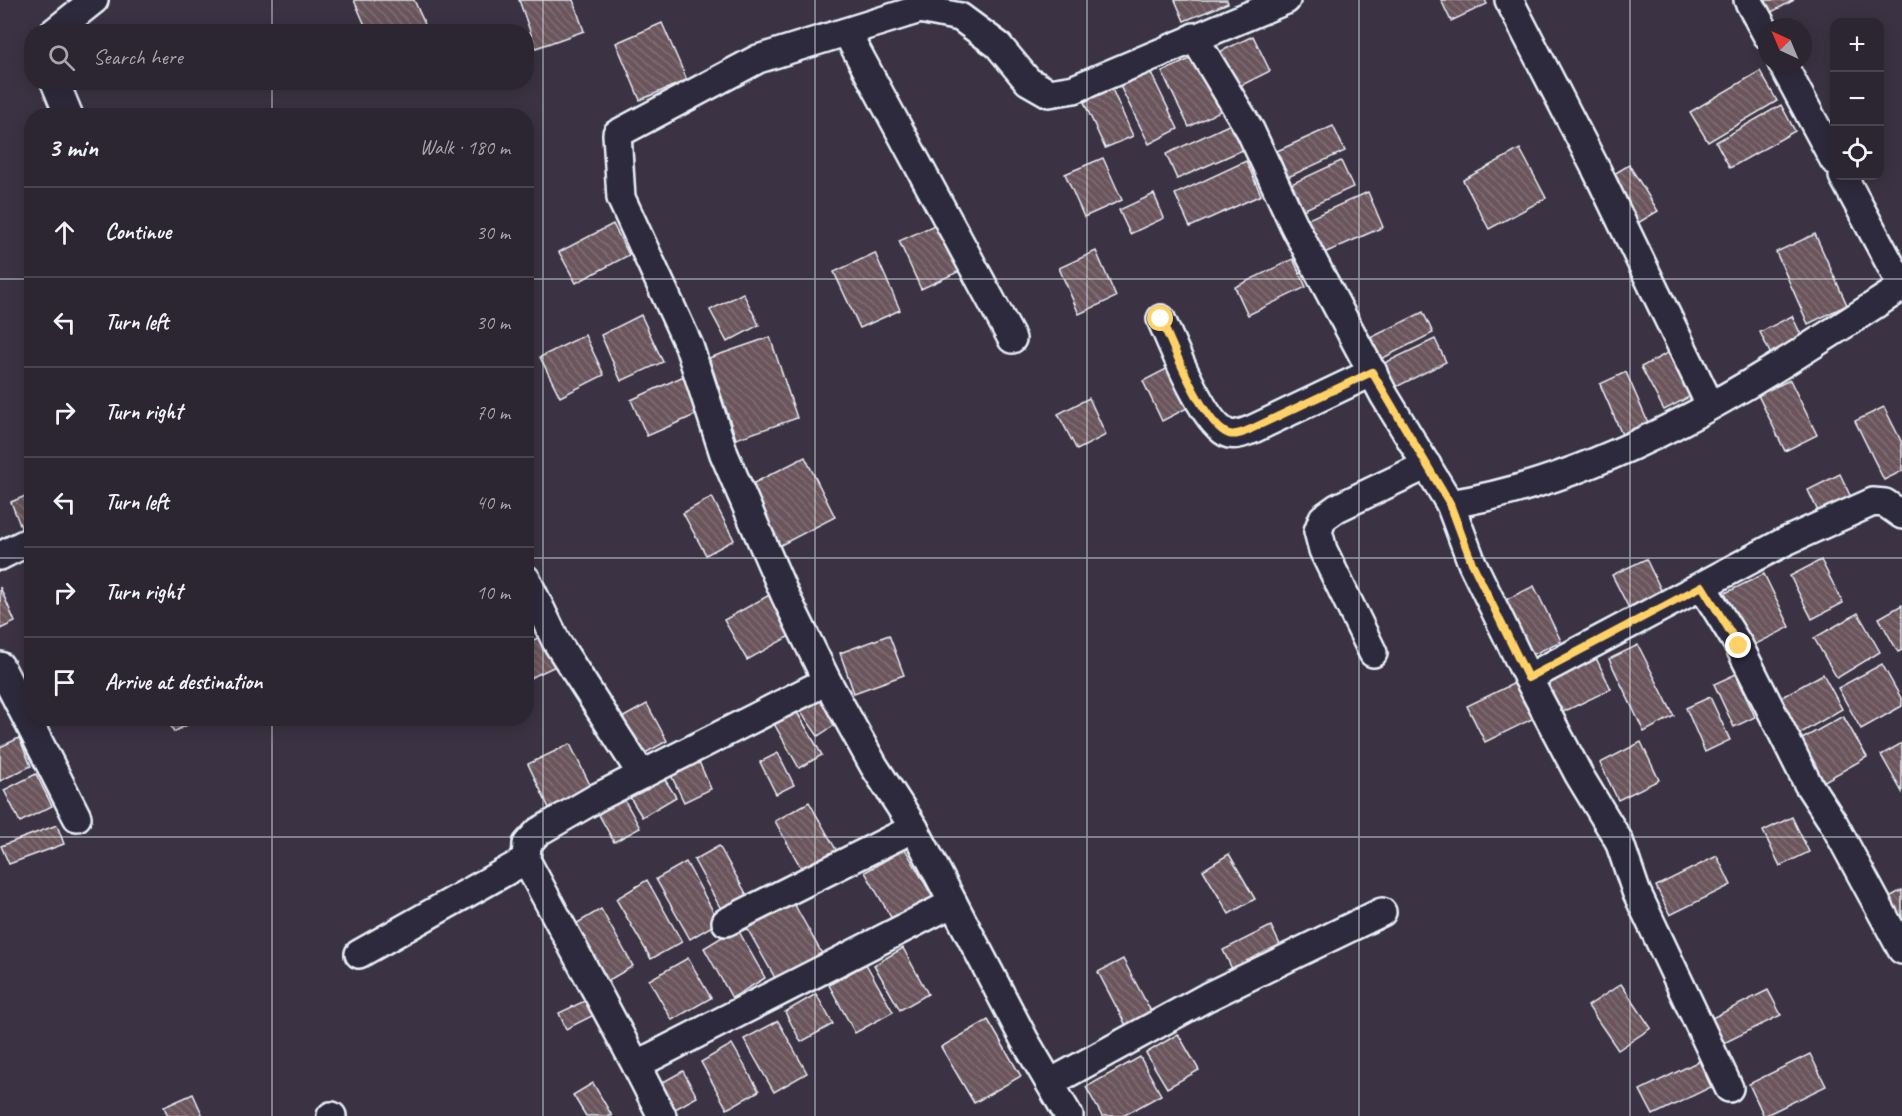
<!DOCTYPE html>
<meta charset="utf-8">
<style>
body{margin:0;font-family:Caveat,sans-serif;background:#342e3a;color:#f1f3f6}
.controls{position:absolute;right:18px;top:18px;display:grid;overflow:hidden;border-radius:12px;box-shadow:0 3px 15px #0003}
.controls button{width:54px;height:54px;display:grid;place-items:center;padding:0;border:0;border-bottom:2px solid #48434d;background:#2c2632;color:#f1f3f6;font:30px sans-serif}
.compass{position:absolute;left:1758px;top:18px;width:54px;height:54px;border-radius:50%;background:#2c2632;box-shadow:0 3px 15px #0003;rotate:316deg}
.stop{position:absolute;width:18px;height:18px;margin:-14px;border:4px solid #ffd166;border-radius:50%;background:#fff}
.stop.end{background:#ffd166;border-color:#fff;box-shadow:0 2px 6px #0008}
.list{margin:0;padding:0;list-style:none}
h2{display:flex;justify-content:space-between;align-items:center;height:78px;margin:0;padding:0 24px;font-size:26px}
h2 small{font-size:20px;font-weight:400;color:#a6a5ac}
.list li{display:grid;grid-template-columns:39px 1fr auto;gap:18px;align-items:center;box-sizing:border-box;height:90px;padding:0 24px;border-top:2px solid #48434d}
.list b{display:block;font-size:22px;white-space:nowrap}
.list em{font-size:20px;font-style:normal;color:#a6a5ac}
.icon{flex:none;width:33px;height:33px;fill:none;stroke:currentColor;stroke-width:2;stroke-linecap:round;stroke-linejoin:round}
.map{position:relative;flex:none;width:1902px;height:1116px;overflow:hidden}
.search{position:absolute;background:#2c2632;box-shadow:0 3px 15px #0003;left:24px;top:24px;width:510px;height:66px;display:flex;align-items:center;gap:15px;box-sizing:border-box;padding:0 21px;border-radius:24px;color:#a6a5ac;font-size:22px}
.panel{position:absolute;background:#2c2632;box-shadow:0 3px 15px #0003;left:24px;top:108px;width:510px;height:618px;border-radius:24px}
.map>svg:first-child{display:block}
</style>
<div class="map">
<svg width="1902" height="1116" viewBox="0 0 1902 1116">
<defs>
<pattern id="building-back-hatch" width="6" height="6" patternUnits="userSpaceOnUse" patternTransform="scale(1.5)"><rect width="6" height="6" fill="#6b555b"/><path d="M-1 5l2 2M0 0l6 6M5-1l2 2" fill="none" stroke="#806e73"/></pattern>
</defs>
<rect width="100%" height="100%" fill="#3b3343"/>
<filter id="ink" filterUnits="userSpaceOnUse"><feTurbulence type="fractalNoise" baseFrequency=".0167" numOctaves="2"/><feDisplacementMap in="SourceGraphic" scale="12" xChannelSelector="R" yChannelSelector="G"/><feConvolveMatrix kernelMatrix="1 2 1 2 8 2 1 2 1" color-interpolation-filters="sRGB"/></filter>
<g filter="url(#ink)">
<g fill="url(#building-back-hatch)" stroke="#e8f1f8" stroke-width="1.5">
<polygon points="354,0 414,0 427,29 368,32"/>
<polygon points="519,0 573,0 584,31 536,48"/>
<polygon points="1175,0 1227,0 1228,3 1184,21"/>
<polygon points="1441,0 1485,0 1487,4 1451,21"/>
<polygon points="1758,0 1794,0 1766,15"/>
<polygon points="662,23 687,80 640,100 616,43"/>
<polygon points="1253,36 1270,71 1232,90 1215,54"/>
<polygon points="1194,57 1220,111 1189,127 1162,72"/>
<polygon points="1148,67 1178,129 1149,144 1118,82"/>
<polygon points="1760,71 1777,101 1708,142 1690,112"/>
<polygon points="1112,89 1133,136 1105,148 1084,102"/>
<polygon points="1781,105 1795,131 1730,168 1716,142"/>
<polygon points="1235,122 1247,148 1177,179 1166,154"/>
<polygon points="1333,126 1345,151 1288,177 1277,151"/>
<polygon points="1520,149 1546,198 1489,229 1463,180"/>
<polygon points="1103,158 1122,200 1084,217 1065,174"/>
<polygon points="1246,161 1261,195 1190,227 1175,194"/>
<polygon points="1341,161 1353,187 1301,211 1289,185"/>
<polygon points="1629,165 1658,211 1638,223 1609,177"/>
<polygon points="1368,192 1383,227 1322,254 1306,220"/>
<polygon points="1154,194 1164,218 1130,234 1119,210"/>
<polygon points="939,223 960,271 921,289 899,241"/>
<polygon points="613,224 629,255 576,283 559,252"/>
<polygon points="1815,234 1847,305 1808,324 1776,252"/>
<polygon points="1096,251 1116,297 1079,314 1059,268"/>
<polygon points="875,253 900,310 860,328 834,272"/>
<polygon points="1293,259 1306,287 1248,315 1235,287"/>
<polygon points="743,293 759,325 727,342 710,310"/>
<polygon points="1423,312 1433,333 1375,362 1364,341"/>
<polygon points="641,315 663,362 621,381 601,335"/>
<polygon points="1792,316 1804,341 1772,357 1760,332"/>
<polygon points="585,335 604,375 560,397 540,357"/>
<polygon points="770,337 797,418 736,439 709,358"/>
<polygon points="1435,339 1446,362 1388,391 1376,367"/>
<polygon points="1673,350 1695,394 1664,410 1641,367"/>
<polygon points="1176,364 1195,404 1162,421 1143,381"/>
<polygon points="1626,372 1649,425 1623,437 1600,384"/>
<polygon points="686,375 702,412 647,436 631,400"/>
<polygon points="1790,380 1817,435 1785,451 1758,395"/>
<polygon points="1089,398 1106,435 1077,450 1058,414"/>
<polygon points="1884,407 1902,443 1902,471 1884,480 1855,421"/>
<polygon points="805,457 835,517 777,547 746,487"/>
<polygon points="1840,474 1854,504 1822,520 1808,490"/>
<polygon points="30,494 32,526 22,530 11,502"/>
<polygon points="712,497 734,540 706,555 683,513"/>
<polygon points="1646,559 1665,598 1632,614 1612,575"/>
<polygon points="1821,560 1843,603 1812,619 1790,576"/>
<polygon points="1764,574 1790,627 1744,650 1717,597"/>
<polygon points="1534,586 1561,641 1526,658 1499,603"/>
<polygon points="0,587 15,622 0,629"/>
<polygon points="773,593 795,633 747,660 724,620"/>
<polygon points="1902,605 1902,650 1898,652 1879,618"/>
<polygon points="1858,613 1880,652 1837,678 1814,638"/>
<polygon points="545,634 560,664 526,680 526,644"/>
<polygon points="889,635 904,675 854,693 840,653"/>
<polygon points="1638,645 1674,716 1644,732 1609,659"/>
<polygon points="1596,658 1611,689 1559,714 1544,683"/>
<polygon points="1882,664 1902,700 1902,706 1861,729 1838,688"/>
<polygon points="1736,674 1755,717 1734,727 1714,684"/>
<polygon points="1823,674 1842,709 1789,740 1769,704"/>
<polygon points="1517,682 1534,718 1485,742 1467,706"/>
<polygon points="816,691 839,722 818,736 796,705"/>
<polygon points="1710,697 1730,740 1705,752 1686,708"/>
<polygon points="647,704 667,741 638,757 618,720"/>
<polygon points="794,707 822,755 799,768 772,720"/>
<polygon points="1843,716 1867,757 1816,786 1793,744"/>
<polygon points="167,718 200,718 174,732"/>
<polygon points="19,738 31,766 0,781 0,747"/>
<polygon points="1641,742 1659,780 1618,800 1600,763"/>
<polygon points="1902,743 1902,792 1881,755"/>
<polygon points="570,744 591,787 549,808 528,764"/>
<polygon points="778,753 794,785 776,794 760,762"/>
<polygon points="696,755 711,789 684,802 668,769"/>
<polygon points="36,774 52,806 20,822 4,790"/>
<polygon points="662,775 676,797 642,817 628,794"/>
<polygon points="624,799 640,828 614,842 598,813"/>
<polygon points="809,802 839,855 805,875 775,821"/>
<polygon points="1792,817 1809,852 1780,866 1763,831"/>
<polygon points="57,825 64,844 9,864 1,846"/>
<polygon points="719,846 752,904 726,918 694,860"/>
<polygon points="905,849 936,903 896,926 865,872"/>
<polygon points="1229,854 1255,899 1229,914 1203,870"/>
<polygon points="1717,856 1731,885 1670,915 1656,886"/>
<polygon points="686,862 719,922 690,939 656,879"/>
<polygon points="647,880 682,942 651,959 616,899"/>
<polygon points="1902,890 1902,927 1882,901"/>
<polygon points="793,902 825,959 779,985 747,928"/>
<polygon points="601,909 633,966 599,986 567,929"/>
<polygon points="1271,926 1282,949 1234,973 1223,950"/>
<polygon points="737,928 765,978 732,998 704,948"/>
<polygon points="903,948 928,994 900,1010 874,965"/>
<polygon points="688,958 711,998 672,1020 649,980"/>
<polygon points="1123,959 1154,1017 1129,1031 1098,972"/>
<polygon points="866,964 893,1012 855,1033 829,985"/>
<polygon points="1621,984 1651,1028 1618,1050 1588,1006"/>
<polygon points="1768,990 1781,1015 1722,1044 1710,1019"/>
<polygon points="816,994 833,1024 801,1042 785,1012"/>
<polygon points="591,998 598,1013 566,1029 559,1013"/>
<polygon points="988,1020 1021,1076 974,1103 941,1047"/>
<polygon points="778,1021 807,1073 774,1092 744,1039"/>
<polygon points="1178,1034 1199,1070 1167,1088 1146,1053"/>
<polygon points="732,1044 759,1091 727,1109 701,1062"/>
<polygon points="1810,1054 1826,1086 1764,1116 1749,1084"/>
<polygon points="1140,1057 1161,1095 1123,1116 1102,1116 1086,1087"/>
<polygon points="1699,1061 1711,1087 1653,1115 1640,1090"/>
<polygon points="683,1071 697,1097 668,1113 654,1087"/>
<polygon points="593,1083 612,1116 586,1116 573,1095"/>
<polygon points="193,1094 203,1116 168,1116 164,1107"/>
</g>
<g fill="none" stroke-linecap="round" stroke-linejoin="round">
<defs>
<g id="street">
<polyline points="918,0 920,9 960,17 998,45 1028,81 1049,93 1074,89 1286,0"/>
<polyline points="1509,0 1597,171 1710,405"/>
<polyline points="1748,0 1767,35"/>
<polyline points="920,9 758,59 617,134 621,198 689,346 724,454 785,595 827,681 874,766 914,828 1024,1039 1069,1116"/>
<polyline points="54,32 94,0"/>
<polyline points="847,33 1012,339"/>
<polyline points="1194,37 1250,130 1295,227 1384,395 1450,504 1472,563 1528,678 1579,775 1619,841 1636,891 1729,1088"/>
<polyline points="1782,63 1834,160"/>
<polyline points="55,82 69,116"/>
<polyline points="1843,176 1902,286"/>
<path d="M1161,319C1172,344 1204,426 1229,434C1237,436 1244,432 1251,430L1373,372"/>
<path d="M1450,504C1617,477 1763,377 1902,287"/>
<polyline points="0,556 32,540"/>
<polyline points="526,579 556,641 642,775"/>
<polyline points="1702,586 1739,646 1808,784 1834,824 1902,950"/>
<polyline points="1373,653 1323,550 1318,531 1323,518 1337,508 1427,465"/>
<polyline points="0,666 77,817"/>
<polyline points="1528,678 1784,542 1873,502 1885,503 1902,515"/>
<polyline points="726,922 914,828"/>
<polyline points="359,954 526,860"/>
<polyline points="636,1065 526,860 527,844 538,832 598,797 827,681"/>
<polyline points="1050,1083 1207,997 1382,912"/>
<polyline points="331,1116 332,1116"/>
<polyline points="662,1116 636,1065 953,903"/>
</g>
</defs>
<use href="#street" stroke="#e8f1f8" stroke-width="32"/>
<use href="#street" stroke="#2f2a3d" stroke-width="27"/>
</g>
</g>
<g fill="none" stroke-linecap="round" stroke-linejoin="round" filter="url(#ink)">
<path stroke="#ffd166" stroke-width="8" d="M1161,319C1172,344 1204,426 1229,434C1237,436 1244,432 1251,429L1372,372L1450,504L1472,563L1528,678L1702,586L1739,646"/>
</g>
<path fill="none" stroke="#e8f1f8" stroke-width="1.5" stroke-opacity="0.55" d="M272,0V32M543,0V1116M815,0V1116M1087,0V1116M1359,0V1116M1630,0V1116M272,82V116M0,279H32M526,279H1902M0,558H32M526,558H1902M272,718V1116M0,837H1902"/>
</svg>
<div class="controls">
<button>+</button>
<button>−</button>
<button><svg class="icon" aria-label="locate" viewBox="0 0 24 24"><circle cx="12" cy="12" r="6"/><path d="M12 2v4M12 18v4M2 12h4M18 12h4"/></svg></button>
</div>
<svg class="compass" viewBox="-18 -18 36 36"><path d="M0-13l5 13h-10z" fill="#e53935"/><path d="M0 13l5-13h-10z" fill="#a6a5ac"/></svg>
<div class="stop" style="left:1161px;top:319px"></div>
<div class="stop end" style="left:1739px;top:646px"></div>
<div class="search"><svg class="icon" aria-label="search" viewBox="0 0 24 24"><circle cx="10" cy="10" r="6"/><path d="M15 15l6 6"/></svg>Search here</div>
<section class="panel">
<h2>3 min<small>Walk · 180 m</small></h2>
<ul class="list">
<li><svg class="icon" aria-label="ahead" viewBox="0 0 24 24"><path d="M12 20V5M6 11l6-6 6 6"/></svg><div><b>Continue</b></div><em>30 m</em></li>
<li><svg class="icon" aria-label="left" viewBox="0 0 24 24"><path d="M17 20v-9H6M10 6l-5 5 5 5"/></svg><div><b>Turn left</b></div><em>30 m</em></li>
<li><svg class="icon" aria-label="right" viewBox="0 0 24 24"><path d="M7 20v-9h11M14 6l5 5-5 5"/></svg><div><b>Turn right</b></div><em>70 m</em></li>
<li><svg class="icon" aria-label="left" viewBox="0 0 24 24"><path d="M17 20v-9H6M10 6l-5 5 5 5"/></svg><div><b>Turn left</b></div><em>40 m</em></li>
<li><svg class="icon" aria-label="right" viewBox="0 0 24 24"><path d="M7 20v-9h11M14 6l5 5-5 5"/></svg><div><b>Turn right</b></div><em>10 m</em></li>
<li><svg class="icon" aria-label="arrive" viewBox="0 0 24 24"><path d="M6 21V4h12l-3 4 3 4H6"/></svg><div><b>Arrive at destination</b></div></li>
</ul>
</section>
</div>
